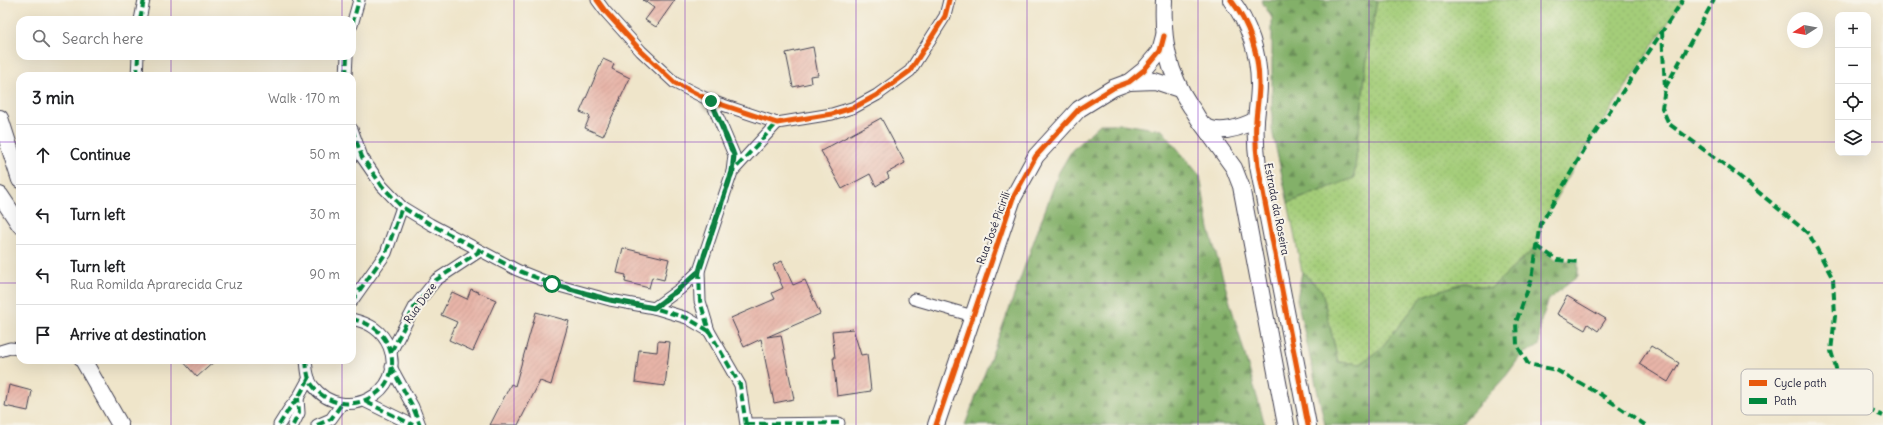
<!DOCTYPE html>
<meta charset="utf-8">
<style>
body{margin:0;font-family:Delius,sans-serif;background:#f2f2f2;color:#202124}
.controls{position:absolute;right:12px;top:12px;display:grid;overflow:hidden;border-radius:8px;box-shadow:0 4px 16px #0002}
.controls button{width:36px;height:36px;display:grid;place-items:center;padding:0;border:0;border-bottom:1px solid #e0e0e0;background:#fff;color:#202124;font:20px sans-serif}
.compass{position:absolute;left:1787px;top:12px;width:36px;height:36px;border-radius:50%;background:#fff;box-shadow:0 4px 16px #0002;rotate:259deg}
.stop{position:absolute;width:12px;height:12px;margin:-9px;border:3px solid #0b8043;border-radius:50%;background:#fff}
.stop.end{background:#0b8043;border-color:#fff;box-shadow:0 1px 4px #0008}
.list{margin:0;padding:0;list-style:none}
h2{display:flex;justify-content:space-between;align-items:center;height:52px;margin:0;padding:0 16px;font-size:17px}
h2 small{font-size:13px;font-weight:400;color:#757577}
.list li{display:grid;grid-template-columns:26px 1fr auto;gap:12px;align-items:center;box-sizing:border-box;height:60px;padding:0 16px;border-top:1px solid #e0e0e0}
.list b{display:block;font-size:15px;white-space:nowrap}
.list p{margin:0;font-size:13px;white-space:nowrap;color:#757577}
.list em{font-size:13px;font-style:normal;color:#757577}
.icon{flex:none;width:22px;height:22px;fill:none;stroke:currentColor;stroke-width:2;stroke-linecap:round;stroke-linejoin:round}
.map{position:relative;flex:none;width:1883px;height:425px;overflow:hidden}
.search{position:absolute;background:#fff;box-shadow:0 4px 16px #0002;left:16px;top:16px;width:340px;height:44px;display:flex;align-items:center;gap:10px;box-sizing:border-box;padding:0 14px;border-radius:12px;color:#757577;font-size:15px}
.panel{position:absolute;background:#fff;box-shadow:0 4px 16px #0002;left:16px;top:72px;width:340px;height:292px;border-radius:12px}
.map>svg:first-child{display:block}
</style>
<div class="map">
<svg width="1883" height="425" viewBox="0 0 1883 425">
<defs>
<pattern id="grass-dots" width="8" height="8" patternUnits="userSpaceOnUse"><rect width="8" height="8" fill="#a4cd79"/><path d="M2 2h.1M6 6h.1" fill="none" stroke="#8db06a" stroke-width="1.8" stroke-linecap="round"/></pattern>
<pattern id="forest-firs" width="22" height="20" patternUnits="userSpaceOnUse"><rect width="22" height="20" fill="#83b069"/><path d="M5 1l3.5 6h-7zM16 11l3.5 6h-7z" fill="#6b8f58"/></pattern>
<pattern id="building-hatch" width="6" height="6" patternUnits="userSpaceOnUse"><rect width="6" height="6" fill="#e7b4a7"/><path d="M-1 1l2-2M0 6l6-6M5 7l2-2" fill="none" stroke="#c69a91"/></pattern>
</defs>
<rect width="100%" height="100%" fill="#f7f3e8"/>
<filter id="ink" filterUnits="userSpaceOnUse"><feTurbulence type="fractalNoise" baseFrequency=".025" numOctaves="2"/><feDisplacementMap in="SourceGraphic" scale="8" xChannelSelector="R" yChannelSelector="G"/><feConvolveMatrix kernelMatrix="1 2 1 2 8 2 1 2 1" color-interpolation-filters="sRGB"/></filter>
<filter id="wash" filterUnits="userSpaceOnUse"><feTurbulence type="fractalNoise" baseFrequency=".012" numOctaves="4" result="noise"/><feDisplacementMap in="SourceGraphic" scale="16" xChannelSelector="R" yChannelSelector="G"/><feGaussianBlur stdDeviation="0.9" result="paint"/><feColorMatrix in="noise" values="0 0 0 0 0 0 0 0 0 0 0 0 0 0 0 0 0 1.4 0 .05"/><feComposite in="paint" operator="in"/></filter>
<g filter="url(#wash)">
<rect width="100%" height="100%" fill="#efe5ca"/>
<polygon fill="url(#grass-dots)" stroke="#63785a" points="1377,0 1683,0 1584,150 1541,224 1537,246 1491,288 1463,283 1423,296 1381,348 1361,364 1338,362 1322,291 1302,272 1288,203 1354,178 1367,58"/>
<g fill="url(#forest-firs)" stroke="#526952">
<polygon points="1261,0 1377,0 1367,58 1354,178 1288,203 1272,130 1272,18"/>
<polygon points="1100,124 1124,124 1162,130 1200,176 1209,229 1265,425 965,425 1008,312 1059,172 1072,150"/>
<polygon points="1537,246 1557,260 1578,262 1578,276 1549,299 1540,324 1539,346 1522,354 1506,376 1460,425 1325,425 1297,299 1302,272 1322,291 1338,362 1361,364 1381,348 1423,296 1463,283 1491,288"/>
</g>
<g id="blocks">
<g fill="url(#building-hatch)">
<polygon points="643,0 675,0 656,27 645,20 654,8"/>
<polygon points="813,47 818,75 810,76 811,83 793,87 786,53"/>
<polygon points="603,59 614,64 612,69 630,78 603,136 585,128 590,116 580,112"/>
<polygon points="881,118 905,163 887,173 889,178 876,186 870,174 842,189 821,151"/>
<polygon points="623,248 669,259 664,280 652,277 649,288 625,282 626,275 617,273"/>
<polygon points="782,261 793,285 805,280 820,314 767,337 781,335 794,399 774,403 761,339 744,347 731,318 775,299 772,293 783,288 773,265"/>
<polygon points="471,289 496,300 473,351 449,340 457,322 441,315 452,292 467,299"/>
<polygon points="1567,296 1606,319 1598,331 1588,324 1585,330 1557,314"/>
<polygon points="536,312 569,321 551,385 540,381 518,425 490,425 511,384 515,386"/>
<polygon points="853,329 861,355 867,354 871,391 837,396 833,358 835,358 832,331"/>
<polygon points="658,341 670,342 665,386 635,382 639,350 657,352"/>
<polygon points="1651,346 1679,363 1668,382 1639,364"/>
<polygon points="182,360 216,360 197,377"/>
<polygon points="9,385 32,391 28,411 5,406"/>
</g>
</g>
</g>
<g filter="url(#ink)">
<use href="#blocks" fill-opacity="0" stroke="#413f50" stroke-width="1"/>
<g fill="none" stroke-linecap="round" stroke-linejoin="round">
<defs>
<g id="street">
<polyline points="597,0 605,11 641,51 675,83 711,101 777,123 832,114 855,107 877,95 910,71 945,16 949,0"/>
<polyline points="140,20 144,0"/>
<polyline points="352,25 359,0"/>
<polyline points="137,76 138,56"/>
<polyline points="346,76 347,56"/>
<polyline points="711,101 734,155 732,172"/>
<polyline points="352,129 362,157 382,186 402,207 430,224 517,270 552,284 610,300 654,308 687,318 709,331"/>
<polyline points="914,299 973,316"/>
<polyline points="352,301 386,253 402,207"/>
<polyline points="654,308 680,289 699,271"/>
<polyline points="0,351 10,348 20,349"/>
<polyline points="391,352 415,306 436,280 480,251"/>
<path d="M306,360C307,369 307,379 313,386C343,425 407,393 389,347C382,330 369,323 352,319"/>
<polyline points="391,367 413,407 420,425"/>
<polyline points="366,402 413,425"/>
<polyline points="747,424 839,423"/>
<polyline points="279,425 289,409 298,398 309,378"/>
<polyline points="293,425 299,413 298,398"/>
<polyline points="317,425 331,419 341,405"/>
<polyline points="746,425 740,385 709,331 700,301 699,271 732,172 777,123"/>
</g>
<g id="secondary">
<path d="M1164,0C1162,41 1168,73 1191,107C1195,112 1199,121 1203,125C1218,136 1242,127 1256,120"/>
<path d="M1231,0C1249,23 1259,54 1259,84C1259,96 1257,108 1256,120C1255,136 1256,151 1258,166L1308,425"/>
<polyline points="1129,82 1155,81 1179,89"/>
<polyline points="0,118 20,180"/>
<polyline points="1203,125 1234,168 1241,186 1286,425"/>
<polyline points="0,195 20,225"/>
<polyline points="83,360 120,425"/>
<polyline points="936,425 1013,198 1036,156 1079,109 1113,88 1129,82 1144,70 1160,51 1164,36"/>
</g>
</defs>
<use href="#street" stroke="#413f50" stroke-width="13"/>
<use href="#secondary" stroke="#413f50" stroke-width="18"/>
<use href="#street" stroke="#fff" stroke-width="11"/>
<use href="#secondary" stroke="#fff" stroke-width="16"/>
<g stroke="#00873e" stroke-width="4" stroke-dasharray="8 4" stroke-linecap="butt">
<polyline points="140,20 144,0"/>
<polyline points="352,25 359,0"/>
<polyline points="1662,31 1665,88 1662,108 1669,124 1733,171 1809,234 1833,279 1835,316 1831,351 1838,375 1847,396 1867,409 1883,416"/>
<polyline points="137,76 138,56"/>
<polyline points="346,76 347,56"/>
<polyline points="1665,88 1714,0"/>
<polyline points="711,101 734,155 732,172"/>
<polyline points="352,129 362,157 382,186 402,207 430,224 517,270 552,284 610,300 654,308 687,318 709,331"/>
<polyline points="1537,246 1557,260 1578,262"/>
<polyline points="352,301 386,253 402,207"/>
<polyline points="654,308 680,289 699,271"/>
<polyline points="391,352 415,306 436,280 480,251"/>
<path d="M306,360C307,369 307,379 313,386C343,425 407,393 389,347C382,330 369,323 352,319"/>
<polyline points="391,367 413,407 420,425"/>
<polyline points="366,402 413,425"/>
<polyline points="747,424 839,423"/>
<polyline points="279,425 289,409 298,398 309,378"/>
<polyline points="293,425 299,413 298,398"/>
<polyline points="317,425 331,419 341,405"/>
<polyline points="746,425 740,385 709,331 700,301 699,271 732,172 777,123"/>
<polyline points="1645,425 1600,394 1556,370 1528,364 1517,345 1516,322 1532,278 1541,224 1584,150 1683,0"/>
</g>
<defs>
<g id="cycleway">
<polyline points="597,0 605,11 641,51 675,83 711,101 777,123 832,114 855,107 877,95 910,71 945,16 949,0"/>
<path d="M1231,0C1249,23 1259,54 1259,84C1259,96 1257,108 1256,120C1255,136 1256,151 1258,166L1308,425"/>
<polyline points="936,425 1013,198 1036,156 1079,109 1113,88 1129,82 1144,70 1160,51 1164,36"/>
</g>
</defs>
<use href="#cycleway" stroke="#f7f3e8" stroke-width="8"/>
<use href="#cycleway" stroke="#e8590c" stroke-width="5"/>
</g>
</g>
<g fill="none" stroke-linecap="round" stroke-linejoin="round" filter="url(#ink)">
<polyline stroke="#0b8043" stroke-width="5" points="552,284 610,300 654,308 680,288 699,271 732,172 734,155 711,101"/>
</g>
<path fill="none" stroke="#7b2cbf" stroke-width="1" stroke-opacity="0.55" d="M171,0V20M342,0V20M514,0V425M685,0V425M856,0V425M1027,0V425M1198,0V425M1369,0V425M1541,0V425M1712,0V425M171,56V76M342,56V76M0,142H20M352,142H1838M1868,142H1883M0,283H20M352,283H1883M171,360V425M342,360V425"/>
<g text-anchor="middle" stroke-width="4" stroke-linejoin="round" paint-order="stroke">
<g font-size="11" fill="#22223b" stroke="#f7f3e8">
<text transform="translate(1277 209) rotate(79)" y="4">Estrada da Roseira</text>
<text transform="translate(993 228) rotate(-70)" y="4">Rua José Picirili</text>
<text transform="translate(420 303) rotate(-54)" y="4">Rua Doze</text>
</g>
</g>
<rect x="1741" y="369" width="132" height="46" rx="6" fill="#f7f3e8" stroke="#b7b4b4" stroke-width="1"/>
<rect x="1749" y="380" width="18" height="6" fill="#e8590c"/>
<rect x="1749" y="398" width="18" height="6" fill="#00873e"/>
<g font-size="11" fill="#22223b">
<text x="1774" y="387">Cycle path</text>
<text x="1774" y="405">Path</text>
</g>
</svg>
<div class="controls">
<button>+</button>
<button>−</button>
<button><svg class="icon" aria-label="locate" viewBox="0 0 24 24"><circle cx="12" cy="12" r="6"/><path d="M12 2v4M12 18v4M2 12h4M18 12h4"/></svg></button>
<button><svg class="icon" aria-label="layers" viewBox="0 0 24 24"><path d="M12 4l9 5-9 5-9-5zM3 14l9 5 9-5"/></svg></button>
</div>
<svg class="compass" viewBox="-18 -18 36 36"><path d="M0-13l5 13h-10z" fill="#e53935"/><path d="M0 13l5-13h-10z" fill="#757577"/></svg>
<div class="stop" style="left:552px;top:284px"></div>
<div class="stop end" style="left:711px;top:101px"></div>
<div class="search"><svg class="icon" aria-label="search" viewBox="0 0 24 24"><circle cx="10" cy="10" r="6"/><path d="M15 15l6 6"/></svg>Search here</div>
<section class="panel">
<h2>3 min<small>Walk · 170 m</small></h2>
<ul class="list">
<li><svg class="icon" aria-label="ahead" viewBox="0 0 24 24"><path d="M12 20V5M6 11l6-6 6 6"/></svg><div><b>Continue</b></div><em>50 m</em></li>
<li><svg class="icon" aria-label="left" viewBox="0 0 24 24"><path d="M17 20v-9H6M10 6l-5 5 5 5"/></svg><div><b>Turn left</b></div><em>30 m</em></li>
<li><svg class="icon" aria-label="left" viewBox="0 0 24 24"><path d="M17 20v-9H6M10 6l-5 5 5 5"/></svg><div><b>Turn left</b><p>Rua Romilda Aprarecida Cruz</p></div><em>90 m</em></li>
<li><svg class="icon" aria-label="arrive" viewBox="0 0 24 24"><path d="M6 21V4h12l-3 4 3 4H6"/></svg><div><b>Arrive at destination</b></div></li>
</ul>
</section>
</div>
